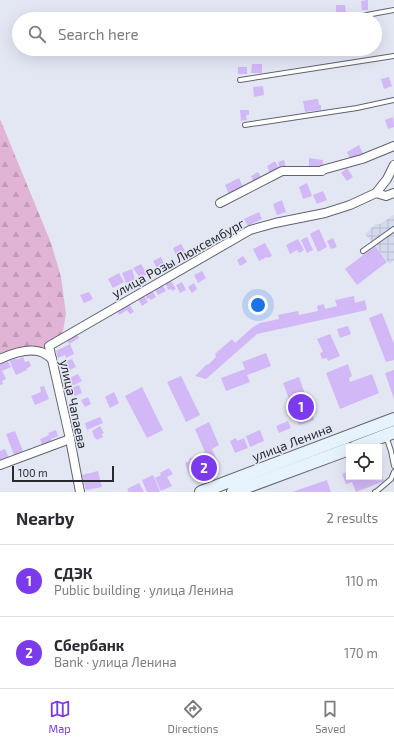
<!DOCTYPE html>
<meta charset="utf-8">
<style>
body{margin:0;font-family:"Exo 2",sans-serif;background:#f2f2f3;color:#2b2b33}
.controls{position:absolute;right:12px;bottom:12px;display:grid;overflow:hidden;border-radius:0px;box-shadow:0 4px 16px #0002}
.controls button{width:36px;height:36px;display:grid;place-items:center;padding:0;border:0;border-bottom:1px solid #e1e1e2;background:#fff;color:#2b2b33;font:20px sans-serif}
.scale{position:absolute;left:12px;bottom:10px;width:102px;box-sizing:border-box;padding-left:4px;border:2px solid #28292e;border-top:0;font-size:11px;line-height:14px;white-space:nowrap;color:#28292e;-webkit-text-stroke:3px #e3e7f4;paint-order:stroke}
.you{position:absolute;left:258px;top:305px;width:14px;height:14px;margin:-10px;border:3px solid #fff;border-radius:50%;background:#1a73e8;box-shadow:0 0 0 6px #1a73e833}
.badge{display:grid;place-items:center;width:26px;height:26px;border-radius:50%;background:#7c3aed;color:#fff;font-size:13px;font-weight:700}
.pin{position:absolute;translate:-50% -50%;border:2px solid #fff;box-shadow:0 1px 4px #0006}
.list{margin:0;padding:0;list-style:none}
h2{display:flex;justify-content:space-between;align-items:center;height:52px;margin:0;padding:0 16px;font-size:17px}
h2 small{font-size:13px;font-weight:400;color:#7c7c81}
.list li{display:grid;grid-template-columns:26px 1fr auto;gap:12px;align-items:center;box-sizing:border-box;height:72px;padding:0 16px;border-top:1px solid #e1e1e2}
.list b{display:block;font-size:15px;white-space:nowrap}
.list p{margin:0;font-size:13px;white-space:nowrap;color:#7c7c81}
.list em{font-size:13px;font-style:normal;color:#7c7c81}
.icon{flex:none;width:22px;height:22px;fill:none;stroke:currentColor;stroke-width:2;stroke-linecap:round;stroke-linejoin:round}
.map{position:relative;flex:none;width:394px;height:492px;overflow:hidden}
.search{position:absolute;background:#fff;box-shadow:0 4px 16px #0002;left:12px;right:12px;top:12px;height:44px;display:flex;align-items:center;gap:10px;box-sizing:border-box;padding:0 14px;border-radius:22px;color:#7c7c81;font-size:15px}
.sheet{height:196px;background:#fff}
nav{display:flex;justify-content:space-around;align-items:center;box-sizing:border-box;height:56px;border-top:1px solid #e1e1e2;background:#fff;font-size:11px;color:#7c7c81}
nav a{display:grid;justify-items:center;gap:2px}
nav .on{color:#7c3aed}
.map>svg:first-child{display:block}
</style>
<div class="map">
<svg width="394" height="492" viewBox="0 0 394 492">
<defs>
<pattern id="industrial-grid" width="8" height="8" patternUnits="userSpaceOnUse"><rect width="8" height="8" fill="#d4daed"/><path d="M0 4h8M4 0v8" fill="none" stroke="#b6bbcc"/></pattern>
<pattern id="forest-firs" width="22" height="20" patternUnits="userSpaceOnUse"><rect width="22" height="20" fill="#e1b4d5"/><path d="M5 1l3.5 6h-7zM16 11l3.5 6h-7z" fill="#c19bb7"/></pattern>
</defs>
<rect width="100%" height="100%" fill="#e3e7f4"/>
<polygon fill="url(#industrial-grid)" points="394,215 394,260 390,264 365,234 376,224 380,224"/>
<polygon fill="url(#forest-firs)" points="0,119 51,243 61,277 66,314 63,331 60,340 47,353 33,356 0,357"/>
<g fill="#d2b8f6">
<polygon points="368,0 368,10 362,10 361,1"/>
<polygon points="336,5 345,5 346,14 336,14"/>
<polygon points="252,64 262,64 262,73 251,73"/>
<rect x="238" y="67" width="9" height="7"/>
<polygon points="389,77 392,86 384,89 381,79"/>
<polygon points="263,86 264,95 254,97 253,87"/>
<polygon points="318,99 319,105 321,105 321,110 305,112 303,101"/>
<polygon points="240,110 249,110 249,115 246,115 247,120 241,121"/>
<polygon points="393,117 394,127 388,129 385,120"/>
<polygon points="359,145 363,154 351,160 347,152"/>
<polygon points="309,158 323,160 322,170 309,169"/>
<polygon points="284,160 286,167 280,169 278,162"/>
<polygon points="275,161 279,169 270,174 267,166"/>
<polygon points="347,168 353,177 347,181 341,173"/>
<polygon points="258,172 262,179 254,182 251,176"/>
<polygon points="239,178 244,189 230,196 225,185"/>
<polygon points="307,183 312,196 303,199 299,187"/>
<polygon points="323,191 327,200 317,204 313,195"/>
<polygon points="282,200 286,212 277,215 273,204"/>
<polygon points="259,212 262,219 248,226 244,219"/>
<polygon points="319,229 327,247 318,252 310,234"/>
<polygon points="307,237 313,250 307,253 301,240"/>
<polygon points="333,238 337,247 331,249 327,241"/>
<polygon points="298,239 304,250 299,253 297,250 290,254 286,245"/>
<polygon points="265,243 272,256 268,258 267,257 259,261 253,249"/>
<polygon points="181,244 186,253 178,259 173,248"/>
<polygon points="375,246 387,262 357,285 345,269"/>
<polygon points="243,256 247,262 240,266 237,260"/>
<polygon points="161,257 165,266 158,270 153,261"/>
<polygon points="141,264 147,274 140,278 133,268"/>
<polygon points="132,269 135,280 126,283 122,273"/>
<polygon points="202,271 206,278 198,283 194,275"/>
<polygon points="119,273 124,282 113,288 108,279"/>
<polygon points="171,281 176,289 172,291 171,289 168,290 166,284"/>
<polygon points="182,282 186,290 180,293 176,285"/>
<polygon points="161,283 166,291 158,295 154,288"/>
<polygon points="194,283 197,289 192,293 188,287"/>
<polygon points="151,289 156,297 151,300 149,298 147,299 144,293"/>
<polygon points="89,292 93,299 84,303 80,295"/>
<polygon points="144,296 148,302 142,306 138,299"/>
<polygon points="354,296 355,303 365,300 367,310 257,334 206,379 195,376 207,364 208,365 216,357 215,354 232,339 235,343 253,327 260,323 279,319 278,315 298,311 299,315 318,311 317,306 324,304 325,309 337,306 335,300"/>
<polygon points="128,302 134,312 130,314 127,310 119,315 116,309"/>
<polygon points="382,313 394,344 394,360 386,362 369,318"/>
<polygon points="348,326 351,334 340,338 337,329"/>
<polygon points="75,332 79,338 69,344 66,337"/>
<polygon points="330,334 340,356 328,361 327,358 322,359 320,353 323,352 317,339"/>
<polygon points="70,344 74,354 66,358 65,355 58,358 56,351"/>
<polygon points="266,353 271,366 247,375 250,382 226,391 221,378 245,369 242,362"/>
<polygon points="23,357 25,362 29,361 31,366 26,369 27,370 16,375 9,360 19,359"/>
<polygon points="6,358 11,367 2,371 6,379 2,381 3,384 0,385 0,361"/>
<polygon points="72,359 76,367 63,373 59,364"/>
<polygon points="348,364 352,376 349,378 350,382 372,374 379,393 340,409 326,373"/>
<polygon points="394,370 394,399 385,373"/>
<polygon points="78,374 82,381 72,386 69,378"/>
<polygon points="181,376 200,415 186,422 167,382"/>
<polygon points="299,377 314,420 299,425 283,383"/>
<polygon points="79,385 82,393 75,396 71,388"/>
<polygon points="44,386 49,399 35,405 31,396 41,392 40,387"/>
<polygon points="142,387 163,430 147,438 125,396"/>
<polygon points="114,392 119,403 110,408 105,397"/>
<polygon points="88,397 91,404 85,407 81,400"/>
<polygon points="100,417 103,423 87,430 85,423"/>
<polygon points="288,421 291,428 279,433 276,426"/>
<polygon points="209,422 219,445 212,449 217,460 211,463 212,465 195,472 194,471 189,473 185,463 190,461 189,459 205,452 195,429"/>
<polygon points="100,426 104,433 102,434 103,437 97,440 96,438 95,439 92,431"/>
<polygon points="56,430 58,436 51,439 52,441 42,445 40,439 49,435 48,433"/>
<polygon points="260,430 264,441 250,447 246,436"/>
<polygon points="15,431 23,451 14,455 6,434"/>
<polygon points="236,438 237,441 244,438 248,448 235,453 230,441"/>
<polygon points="5,449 9,458 0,461 0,451"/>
<polygon points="169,468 173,474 167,477 172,486 161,491 155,478 161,475 160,473"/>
<polygon points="379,468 384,481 356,492 352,482 346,484 342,474 349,471 349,477 379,477"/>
<polygon points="98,471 102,487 86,490 82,475"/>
<polygon points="153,475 160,491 159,492 147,492 142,480"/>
<polygon points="327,480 331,492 292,492"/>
<polygon points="139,483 144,492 129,492 127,489"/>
</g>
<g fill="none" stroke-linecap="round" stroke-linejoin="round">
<defs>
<g id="lane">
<polyline points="345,19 394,10"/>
<polyline points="240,80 394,56"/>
<polyline points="245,125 357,108 394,100"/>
<polyline points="363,251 394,229"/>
<polyline points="386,436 391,451 394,466"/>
<polyline points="375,492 377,491 391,479 394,472"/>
</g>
<g id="street">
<polyline points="376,193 387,179 394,165"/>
<polyline points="220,203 282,171 322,171 322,170 362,159 394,146"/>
<path d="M0,359C11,354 29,348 41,352C45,353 49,357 52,359"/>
<polyline points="0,465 70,439"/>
<polyline points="80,492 70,439 49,346 250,230 275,223 325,213 350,205 376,193 386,196 394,193"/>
</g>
<g id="secondary">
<polyline points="355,447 394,432"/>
<polyline points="201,492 394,419"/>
<polyline points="233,492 349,449"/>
</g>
</defs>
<use href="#lane" stroke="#60646e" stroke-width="6"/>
<use href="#street" stroke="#60646e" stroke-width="10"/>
<use href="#secondary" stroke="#60646e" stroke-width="14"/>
<use href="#lane" stroke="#fff" stroke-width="4"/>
<use href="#street" stroke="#fff" stroke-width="8"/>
<use href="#secondary" stroke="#e6f3fd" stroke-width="12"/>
</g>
<g text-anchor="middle" stroke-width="3" stroke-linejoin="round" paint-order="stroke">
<g font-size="13" fill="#28292e" stroke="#e3e7f4">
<text transform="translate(178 258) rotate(-29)" y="5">улица Розы Люксембург</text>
<text transform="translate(74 404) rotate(78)" y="5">улица Чапаева</text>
<text transform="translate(292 442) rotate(-21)" y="5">улица Ленина</text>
</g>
</g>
</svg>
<div class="controls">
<button><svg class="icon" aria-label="locate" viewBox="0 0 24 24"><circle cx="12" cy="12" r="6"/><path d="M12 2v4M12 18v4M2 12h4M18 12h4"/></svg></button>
</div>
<div class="scale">100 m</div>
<div class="you"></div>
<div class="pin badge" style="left:301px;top:407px">1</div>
<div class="pin badge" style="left:204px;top:468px">2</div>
<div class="search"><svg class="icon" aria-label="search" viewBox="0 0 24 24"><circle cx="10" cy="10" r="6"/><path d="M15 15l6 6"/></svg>Search here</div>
</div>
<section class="sheet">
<h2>Nearby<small>2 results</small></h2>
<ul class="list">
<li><span class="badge">1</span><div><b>СДЭК</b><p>Public building · улица Ленина</p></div><em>110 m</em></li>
<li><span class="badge">2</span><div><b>Сбербанк</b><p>Bank · улица Ленина</p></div><em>170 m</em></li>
</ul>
</section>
<nav>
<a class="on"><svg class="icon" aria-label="map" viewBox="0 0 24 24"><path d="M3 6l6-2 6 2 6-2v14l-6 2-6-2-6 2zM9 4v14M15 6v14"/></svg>Map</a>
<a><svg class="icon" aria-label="directions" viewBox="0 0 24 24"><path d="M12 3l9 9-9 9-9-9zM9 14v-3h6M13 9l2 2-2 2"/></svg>Directions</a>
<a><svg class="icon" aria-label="saved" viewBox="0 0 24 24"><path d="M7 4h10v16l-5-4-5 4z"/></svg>Saved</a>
</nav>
